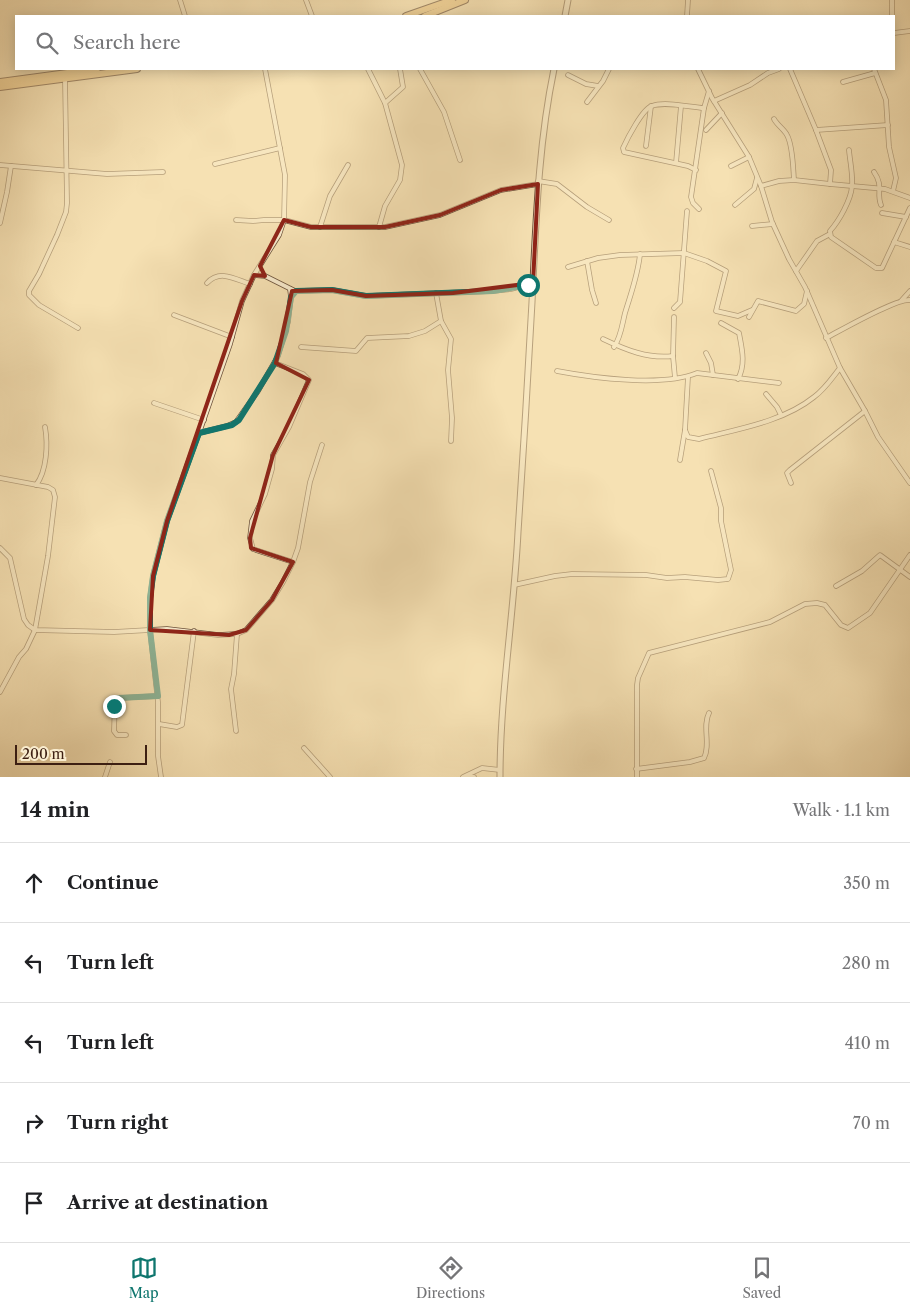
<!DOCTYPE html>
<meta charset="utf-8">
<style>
body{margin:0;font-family:"Libre Caslon Text",serif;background:#f6f6f6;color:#202124}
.scale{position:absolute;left:15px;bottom:12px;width:132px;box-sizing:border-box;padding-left:5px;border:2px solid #3d1f12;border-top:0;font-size:14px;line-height:18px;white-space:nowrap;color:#3d1f12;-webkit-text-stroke:4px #f9ecce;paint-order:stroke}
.stop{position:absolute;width:15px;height:15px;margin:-11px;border:4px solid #0f766e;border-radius:50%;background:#fff}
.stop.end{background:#0f766e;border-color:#fff;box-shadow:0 1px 5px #0008}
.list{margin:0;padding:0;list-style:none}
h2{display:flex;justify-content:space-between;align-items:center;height:65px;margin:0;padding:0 20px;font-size:21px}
h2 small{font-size:16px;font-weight:400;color:#757577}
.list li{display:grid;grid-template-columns:32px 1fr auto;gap:15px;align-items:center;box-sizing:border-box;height:80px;padding:0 20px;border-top:1px solid #e0e0e0}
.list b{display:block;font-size:19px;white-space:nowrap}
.list em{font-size:16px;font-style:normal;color:#757577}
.icon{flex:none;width:28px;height:28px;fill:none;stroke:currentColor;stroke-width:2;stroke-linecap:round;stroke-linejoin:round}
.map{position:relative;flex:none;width:910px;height:777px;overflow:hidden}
.search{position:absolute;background:#fff;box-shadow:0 2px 12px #0003;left:15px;right:15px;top:15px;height:55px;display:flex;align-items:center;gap:12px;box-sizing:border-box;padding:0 18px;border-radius:0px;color:#757577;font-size:19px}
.sheet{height:465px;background:#fff}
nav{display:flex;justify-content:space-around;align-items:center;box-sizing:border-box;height:70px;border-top:1px solid #e0e0e0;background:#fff;font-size:14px;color:#757577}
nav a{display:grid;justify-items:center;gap:2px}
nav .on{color:#0f766e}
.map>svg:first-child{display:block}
</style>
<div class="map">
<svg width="910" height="777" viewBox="0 0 910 777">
<rect width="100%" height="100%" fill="#f6e1b3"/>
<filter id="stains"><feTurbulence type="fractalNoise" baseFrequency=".004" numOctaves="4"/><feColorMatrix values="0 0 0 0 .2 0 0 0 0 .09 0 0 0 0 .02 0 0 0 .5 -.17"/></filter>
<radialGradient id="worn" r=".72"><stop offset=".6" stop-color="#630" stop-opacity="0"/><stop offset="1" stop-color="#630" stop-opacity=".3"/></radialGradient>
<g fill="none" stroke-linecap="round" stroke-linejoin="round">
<defs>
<g id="minor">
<polyline points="180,0 185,16"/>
<polyline points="306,0 312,16"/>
<polyline points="892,0 892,16"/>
<polyline points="687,16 688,0"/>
<polyline points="894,33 910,31"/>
<polyline points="368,69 385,103 402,165 400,180 385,206 379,227"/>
<polyline points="420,69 444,112 460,160"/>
<polyline points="698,69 712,98 749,157 761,186 772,222 789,259 805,287 840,368 865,411 878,437 910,483"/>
<polyline points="790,69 816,130 831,170 830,184 885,189 910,198"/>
<polyline points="874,69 886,100 889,147 896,178 893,191"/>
<polyline points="568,75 586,84 598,86"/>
<polyline points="65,78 67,203 66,212 57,235 39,274 29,291 29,295 39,305 78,328"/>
<polyline points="843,82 875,73"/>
<polyline points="714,101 750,85 768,73 779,69"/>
<polyline points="587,102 603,81 609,69"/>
<polyline points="385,103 403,87 400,69"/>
<path d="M774,119C777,125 784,129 787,135C793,146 793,167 794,180"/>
<polyline points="706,130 722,113"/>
<polyline points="816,130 888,125"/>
<polyline points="646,146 651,106"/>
<path d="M849,150C850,162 853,174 852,186C851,200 839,221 830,231L831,237L876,268H882L910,208"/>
<polyline points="676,163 681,106"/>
<polyline points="215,164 280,148"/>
<polyline points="0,165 107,174 163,172"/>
<polyline points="731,166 749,157"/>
<path d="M696,170L688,166L624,152L623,148C627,139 643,108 652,106C664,101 690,107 704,108"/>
<path d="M874,172C884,186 876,193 881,205"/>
<polyline points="538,181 557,184 587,207 609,220"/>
<polyline points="761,186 779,181 794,180 830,184"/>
<polyline points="735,205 754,189 757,178"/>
<polyline points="699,209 693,203 691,197 704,108 709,91"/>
<polyline points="882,213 906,217"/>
<polyline points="236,220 253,221 264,220 284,220 311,227 385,227 440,215 501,190 538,184"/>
<polyline points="0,223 7,192 11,166"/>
<polyline points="752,226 773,224"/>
<polyline points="320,227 330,196 348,165"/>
<polyline points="894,242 910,247"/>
<polyline points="587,261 592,290 596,303"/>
<polyline points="568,267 598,258 620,255 684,253 707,261 726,271 716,311 738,316 752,310"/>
<polyline points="796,271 817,241 830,234"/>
<polyline points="254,275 265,276 295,291 332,290 366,296 493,291 511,289 533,283"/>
<path d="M207,283C220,269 235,279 250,284"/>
<polyline points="901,301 910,291"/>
<polyline points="674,308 680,302 687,211"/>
<polyline points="174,315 232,337"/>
<polyline points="749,317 758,301 796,311 804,304 807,291"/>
<polyline points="441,321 451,339 448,370 452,418 451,441"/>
<path d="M721,323L739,333C742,349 746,364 738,379"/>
<path d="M826,338C841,330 897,298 910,300"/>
<path d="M603,339C626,350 648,359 673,356L675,378"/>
<polyline points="301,347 356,351 367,338 409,336 425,331 441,321 436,293"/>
<path d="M614,347C621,337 622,325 625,313C631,293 638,275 640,254"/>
<polyline points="706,353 711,363 713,375"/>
<polyline points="673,356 674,317"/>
<polyline points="275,363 303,374 309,380 289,427 273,455 272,469 265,494 252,521 250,538 253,549 293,562"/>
<path d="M557,371C594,378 662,387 697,373L779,383"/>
<polyline points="766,394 777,407 781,415"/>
<polyline points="154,403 204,420"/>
<path d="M685,430L688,437L699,439C737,429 783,422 814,397C825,389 832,378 840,368"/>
<polyline points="199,433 227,426 236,422 258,391 278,356 288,322 291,297 290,289"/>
<polyline points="680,460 685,430 688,377"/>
<polyline points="0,478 48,487 53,490 55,497 48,556 35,630 26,649 19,657 0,692"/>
<polyline points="791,483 787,473 790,470 865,411"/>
<path d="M36,485C47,471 48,444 45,427"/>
<polyline points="0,548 10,558 24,619 28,625 35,630 114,632 167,629 218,635 237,634 246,630 272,600 283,582 293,562 298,548 310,482 322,445"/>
<polyline points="514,585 555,576 572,574 646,575 667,578 685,577 718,580 728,579 731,570 721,521 721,508 711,471"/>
<polyline points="836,586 862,571 880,555 910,577"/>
<polyline points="159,724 177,727 182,725 194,631"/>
<polyline points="236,731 231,689 234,674 237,634"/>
<polyline points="126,735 117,735 114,731 115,700 118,698 158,696"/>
<polyline points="304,748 330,777"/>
<path d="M636,769L690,762L704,758C711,744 702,727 709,713"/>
<polyline points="105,777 110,762"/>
<polyline points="161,777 158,756 158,702 150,630 150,598 153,576 167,521 199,433 230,344 242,301 254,275 279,235 284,220 285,175 265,69"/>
<polyline points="463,777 482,768 500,770"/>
<polyline points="466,777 474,777"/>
<polyline points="637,777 637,685 638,678 649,653 770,622 805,604 817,603 825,605 841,625 848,628 870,613 910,555"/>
</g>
<g id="tertiary">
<polyline points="565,16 568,0"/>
<path d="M500,777C500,695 514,614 518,532C523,455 528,379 532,302C536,223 538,146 554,69"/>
</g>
<g id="primary">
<polyline points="406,16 452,0"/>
<polyline points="425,16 465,0"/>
<polyline points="0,82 97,69"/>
<polyline points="0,87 137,69"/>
</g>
</defs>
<use href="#minor" stroke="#6b503a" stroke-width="5.5"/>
<use href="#tertiary" stroke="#6b503a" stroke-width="7"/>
<use href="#primary" stroke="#3d1f12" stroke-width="8"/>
<use href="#minor" stroke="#f9ecce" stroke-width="4"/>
<use href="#tertiary" stroke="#f9ecce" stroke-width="5"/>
<use href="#primary" stroke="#ebc07a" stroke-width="6"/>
</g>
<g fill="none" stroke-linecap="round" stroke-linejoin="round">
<polyline stroke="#0f766e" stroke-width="6" points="114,706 114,702 118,698 158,696 150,630 150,598 153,576 167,521 199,433 232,425 239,420 275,363 286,331 291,297 296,291 332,290 366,296 493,291 528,285"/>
</g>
<path d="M0 0H910V777H0ZM538,184L533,283L453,293L366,296L332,290L292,291L276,363L309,380L273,455L250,538L251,548L293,562L272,600L246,630L229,635L150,630L153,576L167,521L242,301L254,275L265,276L260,266L284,220L311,227H385L440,215L501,190Z" fill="#f6e1b3" fill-opacity=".55" fill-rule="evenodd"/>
<path fill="none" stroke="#8f2418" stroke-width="4" stroke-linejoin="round" d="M538,184L533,283L453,293L366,296L332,290L292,291L276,363L309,380L273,455L250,538L251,548L293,562L272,600L246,630L229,635L150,630L153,576L167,521L242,301L254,275L265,276L260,266L284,220L311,227H385L440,215L501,190Z"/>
<rect width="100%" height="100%" filter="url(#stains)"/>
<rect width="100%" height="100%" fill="url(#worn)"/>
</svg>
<div class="scale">200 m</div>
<div class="stop" style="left:528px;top:285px"></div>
<div class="stop end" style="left:114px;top:706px"></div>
<div class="search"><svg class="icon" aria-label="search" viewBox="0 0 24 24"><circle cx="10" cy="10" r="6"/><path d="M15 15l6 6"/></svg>Search here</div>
</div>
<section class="sheet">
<h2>14 min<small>Walk · 1.1 km</small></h2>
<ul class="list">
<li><svg class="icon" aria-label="ahead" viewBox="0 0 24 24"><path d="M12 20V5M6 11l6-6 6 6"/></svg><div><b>Continue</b></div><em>350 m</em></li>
<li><svg class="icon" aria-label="left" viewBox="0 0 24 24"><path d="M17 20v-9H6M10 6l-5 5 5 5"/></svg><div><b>Turn left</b></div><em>280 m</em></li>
<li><svg class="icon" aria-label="left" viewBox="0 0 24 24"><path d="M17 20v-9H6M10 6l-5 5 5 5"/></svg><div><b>Turn left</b></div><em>410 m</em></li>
<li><svg class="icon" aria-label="right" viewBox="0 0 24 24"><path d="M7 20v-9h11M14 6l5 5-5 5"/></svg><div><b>Turn right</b></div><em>70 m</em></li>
<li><svg class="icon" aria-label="arrive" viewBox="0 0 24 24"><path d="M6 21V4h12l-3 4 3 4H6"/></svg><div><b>Arrive at destination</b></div></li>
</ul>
</section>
<nav>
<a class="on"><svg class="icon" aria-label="map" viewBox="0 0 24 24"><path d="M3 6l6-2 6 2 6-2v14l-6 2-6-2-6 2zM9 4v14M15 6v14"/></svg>Map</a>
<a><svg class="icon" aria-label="directions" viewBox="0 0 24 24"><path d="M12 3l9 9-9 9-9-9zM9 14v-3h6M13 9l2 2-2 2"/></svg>Directions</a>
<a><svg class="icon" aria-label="saved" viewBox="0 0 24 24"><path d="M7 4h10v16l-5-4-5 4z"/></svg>Saved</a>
</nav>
